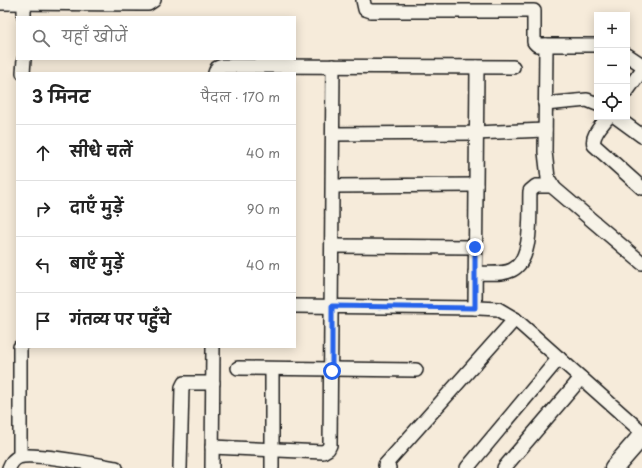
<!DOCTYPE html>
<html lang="hi">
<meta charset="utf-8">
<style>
body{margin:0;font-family:"Playpen Sans","Playpen Sans Deva",sans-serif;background:#f6f6f6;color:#222}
.controls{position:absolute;right:12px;top:12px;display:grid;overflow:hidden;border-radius:0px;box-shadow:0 2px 10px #0003}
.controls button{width:36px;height:36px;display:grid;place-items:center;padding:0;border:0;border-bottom:1px solid #e0e0e0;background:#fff;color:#222;font:20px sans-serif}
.stop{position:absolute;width:12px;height:12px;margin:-9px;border:3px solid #2563eb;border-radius:50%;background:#fff}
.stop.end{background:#2563eb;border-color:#fff;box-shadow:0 1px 4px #0008}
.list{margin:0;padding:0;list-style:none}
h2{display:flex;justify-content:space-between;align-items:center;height:52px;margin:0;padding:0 16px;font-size:17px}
h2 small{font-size:13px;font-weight:400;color:#767676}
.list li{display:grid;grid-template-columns:26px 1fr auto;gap:12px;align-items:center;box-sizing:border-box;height:56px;padding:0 16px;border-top:1px solid #e0e0e0}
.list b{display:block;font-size:15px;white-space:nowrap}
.list em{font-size:13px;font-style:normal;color:#767676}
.icon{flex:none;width:22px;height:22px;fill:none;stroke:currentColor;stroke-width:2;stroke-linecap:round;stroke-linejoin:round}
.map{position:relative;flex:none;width:642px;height:468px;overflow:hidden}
.search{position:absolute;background:#fff;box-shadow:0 2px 10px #0003;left:16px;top:16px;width:280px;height:44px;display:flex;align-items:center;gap:10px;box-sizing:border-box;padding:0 14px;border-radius:0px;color:#767676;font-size:15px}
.panel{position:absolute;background:#fff;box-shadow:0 2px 10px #0003;left:16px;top:72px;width:280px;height:276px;border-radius:0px}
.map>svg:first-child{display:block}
</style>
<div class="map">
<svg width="642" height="468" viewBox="0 0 642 468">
<rect width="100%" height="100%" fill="#f6ebda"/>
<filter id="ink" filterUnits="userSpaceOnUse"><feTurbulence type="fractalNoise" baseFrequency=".025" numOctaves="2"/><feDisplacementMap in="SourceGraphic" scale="8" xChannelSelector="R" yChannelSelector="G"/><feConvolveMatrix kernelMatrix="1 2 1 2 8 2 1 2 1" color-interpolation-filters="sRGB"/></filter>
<g filter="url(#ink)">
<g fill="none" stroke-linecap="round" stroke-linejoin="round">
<defs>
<g id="street">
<polyline points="363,0 365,9 371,11 534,11 534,42 537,45 597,45"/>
<polyline points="0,3 141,4 148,4 154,0"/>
<polyline points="24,17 24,0"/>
<polyline points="546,45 545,152 548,178 554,188 642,263"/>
<polyline points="627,55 642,65"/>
<polyline points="23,73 24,59"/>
<polyline points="215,73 217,68 222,66 513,67"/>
<polyline points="627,91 642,70"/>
<polyline points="545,104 587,100 597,104"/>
<path d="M608,117C602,125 591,135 594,145L642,188"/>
<polyline points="616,117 642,136"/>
<polyline points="333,134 476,133 545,130"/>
<polyline points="333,186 476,185"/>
<polyline points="332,246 475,247"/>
<path d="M475,273C486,273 502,275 512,270C534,259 529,212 530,191L536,186H553"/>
<polyline points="295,306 479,308 498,309 515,319 642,432"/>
<polyline points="475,308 477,67"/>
<polyline points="238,368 416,370"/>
<polyline points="212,447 323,452 328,449 330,445 333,66"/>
<polyline points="20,456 20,347"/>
<path d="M9,468C11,463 13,459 19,457C32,452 99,465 116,468"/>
<polyline points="180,468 182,387 184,383 213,383"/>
<polyline points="212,468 213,347"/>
<polyline points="272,468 272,369"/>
<polyline points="389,468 385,465 515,319"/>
<polyline points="467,468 559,358"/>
<polyline points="504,468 581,378"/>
</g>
<polyline id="secondary" points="614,468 642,436"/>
</defs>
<use href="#street" stroke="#1c1c1c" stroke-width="16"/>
<use href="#secondary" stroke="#1c1c1c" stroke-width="21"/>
<use href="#street" stroke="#f7f3e8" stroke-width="13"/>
<use href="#secondary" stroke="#f7f3e8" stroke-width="18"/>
</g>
</g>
<g fill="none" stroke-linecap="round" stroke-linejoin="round" filter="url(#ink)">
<polyline stroke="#2563eb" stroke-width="5" points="332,371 332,306 475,308 475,247"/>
</g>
</svg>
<div class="controls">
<button>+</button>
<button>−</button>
<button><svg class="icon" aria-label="locate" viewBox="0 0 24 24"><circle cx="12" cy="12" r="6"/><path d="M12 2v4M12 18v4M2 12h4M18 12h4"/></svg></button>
</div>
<div class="stop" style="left:332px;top:371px"></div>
<div class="stop end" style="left:475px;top:247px"></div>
<div class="search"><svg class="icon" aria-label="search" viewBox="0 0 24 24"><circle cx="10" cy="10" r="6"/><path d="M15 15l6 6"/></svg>यहाँ खोजें</div>
<section class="panel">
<h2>3 मिनट<small>पैदल · 170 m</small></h2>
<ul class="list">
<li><svg class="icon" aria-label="ahead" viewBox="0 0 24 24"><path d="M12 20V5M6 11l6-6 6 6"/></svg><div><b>सीधे चलें</b></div><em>40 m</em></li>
<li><svg class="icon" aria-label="right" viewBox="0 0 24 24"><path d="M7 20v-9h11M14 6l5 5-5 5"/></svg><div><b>दाएँ मुड़ें</b></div><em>90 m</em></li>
<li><svg class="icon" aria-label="left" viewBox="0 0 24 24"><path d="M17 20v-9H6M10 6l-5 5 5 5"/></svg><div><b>बाएँ मुड़ें</b></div><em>40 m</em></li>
<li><svg class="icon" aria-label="arrive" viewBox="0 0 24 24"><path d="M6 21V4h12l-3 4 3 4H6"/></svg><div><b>गंतव्य पर पहुँचे</b></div></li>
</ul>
</section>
</div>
